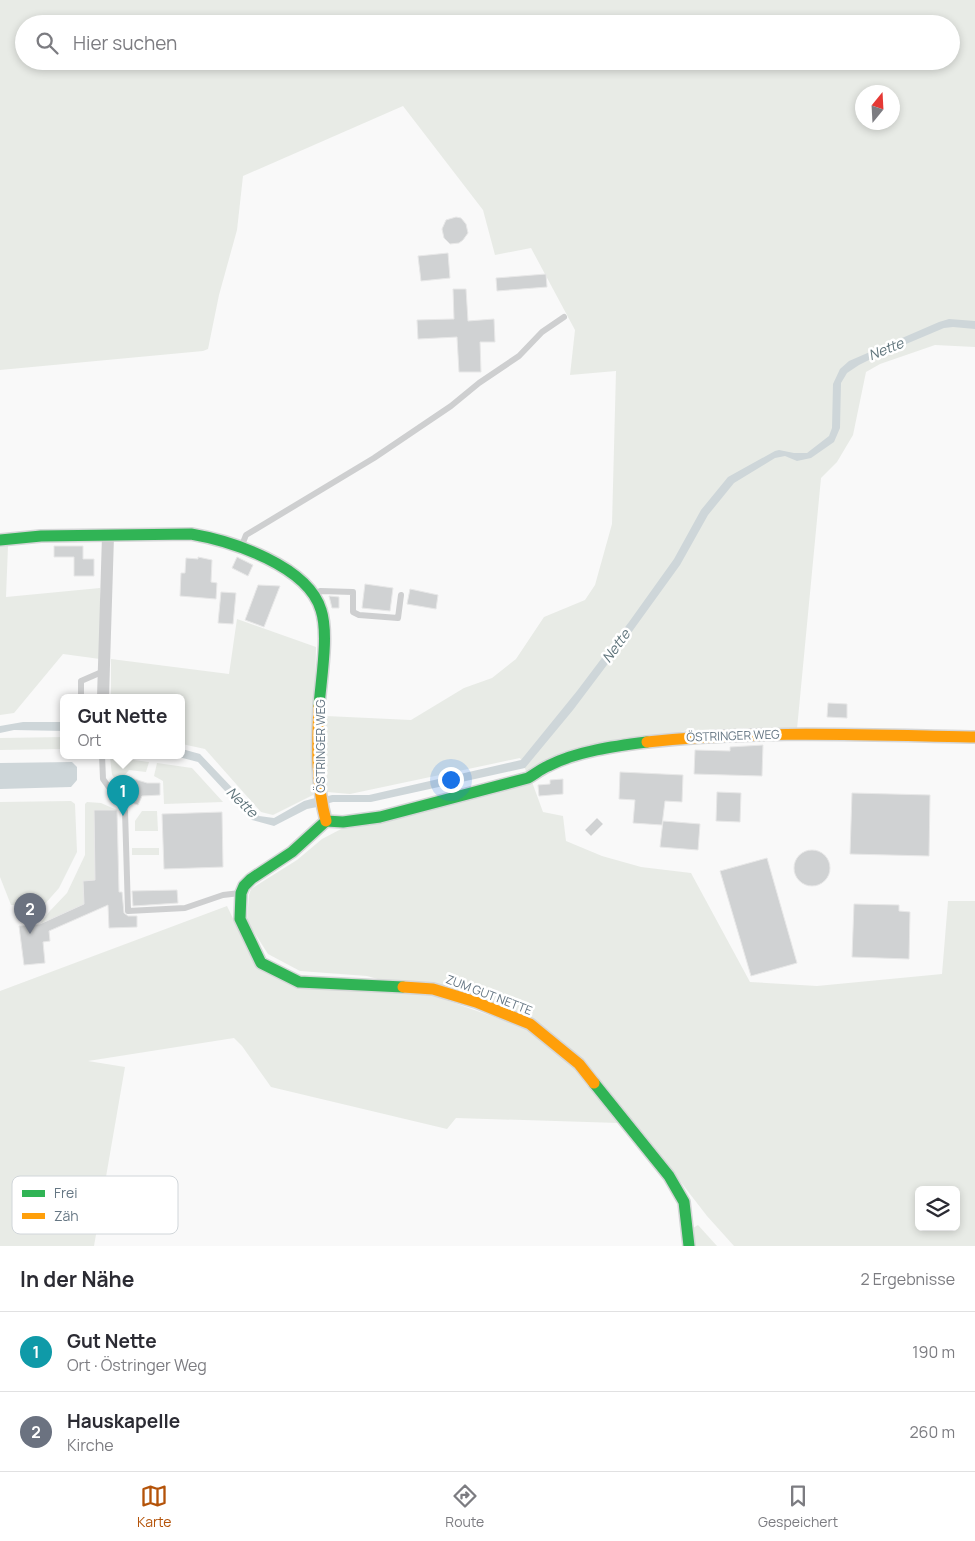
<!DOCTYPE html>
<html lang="de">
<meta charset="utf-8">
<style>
body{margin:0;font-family:Manrope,sans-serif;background:#f7f7f7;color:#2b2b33}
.controls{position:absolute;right:15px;bottom:15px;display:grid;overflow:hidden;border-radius:8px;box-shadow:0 2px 8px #0003}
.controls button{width:45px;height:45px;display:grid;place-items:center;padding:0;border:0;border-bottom:1px solid #e1e1e2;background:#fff;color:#2b2b33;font:25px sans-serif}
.compass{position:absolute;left:855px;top:85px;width:45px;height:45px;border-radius:50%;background:#fff;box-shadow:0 2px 8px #0003;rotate:18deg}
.you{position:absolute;left:450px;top:779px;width:18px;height:18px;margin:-12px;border:4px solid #fff;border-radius:50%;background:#1a73e8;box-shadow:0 0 0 8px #1a73e833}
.badge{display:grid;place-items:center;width:32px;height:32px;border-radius:50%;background:#b45309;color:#fff;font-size:16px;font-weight:700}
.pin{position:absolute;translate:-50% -41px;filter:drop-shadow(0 1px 2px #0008)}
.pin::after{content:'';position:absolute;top:26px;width:18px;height:15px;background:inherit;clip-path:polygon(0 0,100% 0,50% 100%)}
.popup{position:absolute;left:60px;top:694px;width:125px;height:65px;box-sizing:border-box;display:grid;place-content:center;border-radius:8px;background:#fff;filter:drop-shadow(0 1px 4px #0005);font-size:16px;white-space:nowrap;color:#7c7c81}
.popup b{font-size:19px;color:#2b2b33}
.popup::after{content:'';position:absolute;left:50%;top:100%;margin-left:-10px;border:10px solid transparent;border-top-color:#fff}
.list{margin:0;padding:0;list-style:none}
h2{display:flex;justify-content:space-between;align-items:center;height:65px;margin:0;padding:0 20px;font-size:21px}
h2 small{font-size:16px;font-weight:400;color:#7c7c81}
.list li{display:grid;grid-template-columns:32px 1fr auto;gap:15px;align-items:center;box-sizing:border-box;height:80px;padding:0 20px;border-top:1px solid #e1e1e2}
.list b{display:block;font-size:19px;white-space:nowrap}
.list p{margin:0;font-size:16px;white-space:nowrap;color:#7c7c81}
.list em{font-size:16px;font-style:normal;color:#7c7c81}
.icon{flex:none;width:28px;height:28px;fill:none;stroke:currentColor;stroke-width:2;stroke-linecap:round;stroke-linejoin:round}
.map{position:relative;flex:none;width:975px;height:1246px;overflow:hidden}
.search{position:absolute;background:#fff;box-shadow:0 2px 8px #0003;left:15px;right:15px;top:15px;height:55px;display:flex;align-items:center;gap:12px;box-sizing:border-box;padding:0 18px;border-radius:28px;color:#7c7c81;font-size:19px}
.sheet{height:225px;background:#fff}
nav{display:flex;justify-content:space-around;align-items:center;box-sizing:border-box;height:70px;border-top:1px solid #e1e1e2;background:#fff;font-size:14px;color:#7c7c81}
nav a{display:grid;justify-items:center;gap:2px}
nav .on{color:#b45309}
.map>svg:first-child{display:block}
</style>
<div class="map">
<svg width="975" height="1246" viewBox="0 0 975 1246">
<rect width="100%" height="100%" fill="#f9f9f9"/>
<g fill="#e8ebe6" fill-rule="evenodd">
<path d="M0,0H975V347L935,345L880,364L866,372L853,435L837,462L821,478L797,729L687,730L527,775L524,765L520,758L350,794L327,792L325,734L326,716L411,720L464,688L492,678L516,659L544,617L585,600L595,585L612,524L616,371L570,375L575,330L531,248L495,255L483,210L403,106L243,176L237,230L219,295L208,349L203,351L0,370ZM24,24H951V61H24ZM862,92H892V122H862Z"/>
<polygon points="8,546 6,597 100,588 100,659 63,654 14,713 0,715 0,547"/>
<polygon points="237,619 316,647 313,795 273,815 261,812 205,749 182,744 182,697 111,697 111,659 229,674"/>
<polygon points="64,737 64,749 0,750 0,738"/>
<polygon points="110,757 149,762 146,772 129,770 119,782 112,775"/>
<polygon points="157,763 192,768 223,802 164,804 163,781 154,776"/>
<path d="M532,782L543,812L563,816L566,841L602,856L641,867L691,873L750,982L817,986L942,974L948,901H975V1246H734L707,1216L642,1132L539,1024L367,976L300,971L268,954L247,921L249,895L251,889L297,860L322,839L343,828ZM919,1190H956V1227H919Z"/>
<polygon points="71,801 75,804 77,852 59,888 44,905 11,905 0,877 0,802"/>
<polygon points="87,802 101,803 117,810 94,810 95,880 83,881 84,904 40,924 49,912 67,893 85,855 85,804"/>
<polygon points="142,811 157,811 158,831 135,831 135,821"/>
<rect x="132" y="848" width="27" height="7"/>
<polygon points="227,906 257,968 432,995 528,1029 576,1069 619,1123 456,1118 447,1129 271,1087 242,1046 234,1038 88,1061 125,1067 94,1246 0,1246 0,991"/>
<polygon points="698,1225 717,1246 695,1246 693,1228"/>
</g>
<g fill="#ced6d9">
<polygon points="949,319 975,321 975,329 953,327 944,328 873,358 859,365 847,373 841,383 840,428 834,442 811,458 797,461 785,456 775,458 734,483 708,515 680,565 628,637 573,710 525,768 371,802 333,802 326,804 324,797 332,795 369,795 521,760 577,691 629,622 674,559 701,510 728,477 775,451 779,450 794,453 807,453 829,436 832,428 833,384 840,369 849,361 939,322"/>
<polygon points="23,722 64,722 64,731 14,730 0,733 0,726"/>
<polygon points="182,749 200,754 259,816 274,818 304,801 315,798 317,807 307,809 274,826 252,820 198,762 171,755 182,755"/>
<polygon points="72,762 77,767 77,780 71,787 0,789 0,763"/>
</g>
<g fill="#d0d2d3" stroke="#e8e8e8">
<polygon points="456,217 461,218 466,224 468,233 463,240 459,243 450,244 444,238 442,229 446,220"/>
<polygon points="448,253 450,278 421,281 418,256"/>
<polygon points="546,274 547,287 497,291 496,278"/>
<polygon points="453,289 466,289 468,321 494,319 495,342 480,342 481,372 459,372 457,337 418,339 417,320 454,319"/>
<polygon points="54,546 83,546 83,559 94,559 94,576 74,576 74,557 54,557"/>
<polygon points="198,557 212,560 211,582 217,583 216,599 180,596 181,573 185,573 186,558 198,559"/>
<polygon points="237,557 253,565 248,576 232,568"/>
<polygon points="365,584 393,588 390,611 362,608"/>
<polygon points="258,585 280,586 264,627 245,620"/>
<polygon points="410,589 438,595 436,609 407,604"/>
<polygon points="221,592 236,593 233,624 218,623"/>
<polygon points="329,596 339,597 339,608 332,608"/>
<polygon points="828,703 847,704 847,718 827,717"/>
<polygon points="763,745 762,776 694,774 695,750 730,751 730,747"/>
<polygon points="620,772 683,775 682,802 665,801 662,825 633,823 635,800 619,799"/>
<polygon points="131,778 147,783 160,783 160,795 142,796 138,805 123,800"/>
<polygon points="563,779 563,794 539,796 538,785 550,784 550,780"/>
<polygon points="717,792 741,793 740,822 716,821"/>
<polygon points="852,793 930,795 929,856 850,854"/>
<polygon points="94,810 117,810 119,892 122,892 124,913 128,916 137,916 137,927 109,928 108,905 49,931 50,941 43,942 45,963 24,965 19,926 40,924 84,904 83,881 95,880"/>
<polygon points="222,812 223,867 164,869 162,814"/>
<polygon points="597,818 603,824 591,836 585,830"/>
<polygon points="663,821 700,824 698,850 660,847"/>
<circle cx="812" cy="868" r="18"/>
<polygon points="767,858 797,963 751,976 720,871"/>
<polygon points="177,890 178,903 133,906 132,891"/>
<polygon points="854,904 899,905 899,911 910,912 909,959 852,957"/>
</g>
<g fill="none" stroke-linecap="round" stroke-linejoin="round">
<defs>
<g id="fast">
<path d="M0,540L41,536L191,534C232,541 308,566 321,610C329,634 321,679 319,706"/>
<polyline points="326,821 292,852 251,879 244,886 241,893 240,919 261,963 299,982 403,987"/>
<path d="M326,821L343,822L380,817L528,778C535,774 541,769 548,766C577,751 616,746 647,742"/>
<polyline points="594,1083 669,1176 684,1202 689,1246"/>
</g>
<g id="slow">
<path d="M319,706C317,745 316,783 326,821"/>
<path d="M647,742C756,730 866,735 975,737"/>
<polyline points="403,987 433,989 476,1002 530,1024 579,1064 594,1083"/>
</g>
</defs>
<use href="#fast" stroke="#d5d6d7" stroke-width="14"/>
<use href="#slow" stroke="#d5d6d7" stroke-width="14"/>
<g stroke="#cecfd0" stroke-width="6">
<polyline points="242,545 246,535 374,458 451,406 479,383 519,356 542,332 564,317"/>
<polyline points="315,595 320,591 353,592 353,612 359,615 398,618 401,595"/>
<polyline points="81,697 81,681 104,671"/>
<polyline points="102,755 103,779 113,793"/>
<polyline points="125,811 128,911 185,908 223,895 240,893"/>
</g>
<polyline stroke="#cecfd0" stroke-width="12" points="103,697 108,536"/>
<use href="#fast" stroke="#30b455" stroke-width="11"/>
<use href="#slow" stroke="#ff9f0a" stroke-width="11"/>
</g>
<g text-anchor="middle" stroke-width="5" stroke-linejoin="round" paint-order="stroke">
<g font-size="12" fill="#657683" stroke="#fff">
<text transform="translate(733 736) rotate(-2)" y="4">ÖSTRINGER WEG</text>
<text transform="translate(321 746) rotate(-90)" y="4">ÖSTRINGER WEG</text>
<text transform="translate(489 995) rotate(21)" y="4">ZUM GUT NETTE</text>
</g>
<g font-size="14" font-style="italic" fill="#60757c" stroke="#fff">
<text transform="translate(886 349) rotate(-22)" y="5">Nette</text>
<text transform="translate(616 646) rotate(-54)" y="5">Nette</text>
<text transform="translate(242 802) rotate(44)" y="5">Nette</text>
</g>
</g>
<rect x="12" y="1176" width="166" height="58" rx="8" fill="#fff" stroke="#d1d6da" stroke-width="1"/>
<rect x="22" y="1190" width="23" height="7" fill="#30b455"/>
<rect x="22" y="1213" width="23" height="6" fill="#ff9f0a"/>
<g font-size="14" fill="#657683">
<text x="54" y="1198">Frei</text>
<text x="54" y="1221">Zäh</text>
</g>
</svg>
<div class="controls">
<button><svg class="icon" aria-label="layers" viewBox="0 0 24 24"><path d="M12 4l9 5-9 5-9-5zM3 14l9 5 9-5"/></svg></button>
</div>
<svg class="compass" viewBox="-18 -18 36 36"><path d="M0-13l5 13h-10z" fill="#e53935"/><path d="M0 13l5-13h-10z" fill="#7c7c81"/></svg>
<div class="you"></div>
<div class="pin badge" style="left:123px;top:816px;background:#0f9aa8">1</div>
<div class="popup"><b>Gut Nette</b>Ort</div>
<div class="pin badge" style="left:30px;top:934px;background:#6b7280">2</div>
<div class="search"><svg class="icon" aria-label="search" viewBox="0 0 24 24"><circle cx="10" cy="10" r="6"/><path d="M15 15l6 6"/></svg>Hier suchen</div>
</div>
<section class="sheet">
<h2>In der Nähe<small>2 Ergebnisse</small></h2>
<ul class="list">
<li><span class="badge" style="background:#0f9aa8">1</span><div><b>Gut Nette</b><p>Ort · Östringer Weg</p></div><em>190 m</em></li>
<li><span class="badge" style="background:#6b7280">2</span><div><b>Hauskapelle</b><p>Kirche</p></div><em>260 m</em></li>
</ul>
</section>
<nav>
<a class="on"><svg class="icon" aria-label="map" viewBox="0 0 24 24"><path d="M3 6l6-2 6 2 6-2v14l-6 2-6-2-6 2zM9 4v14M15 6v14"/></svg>Karte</a>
<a><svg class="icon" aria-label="directions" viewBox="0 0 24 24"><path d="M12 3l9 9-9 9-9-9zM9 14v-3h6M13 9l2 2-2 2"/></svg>Route</a>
<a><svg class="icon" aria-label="saved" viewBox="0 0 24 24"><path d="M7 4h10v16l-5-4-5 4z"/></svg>Gespeichert</a>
</nav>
